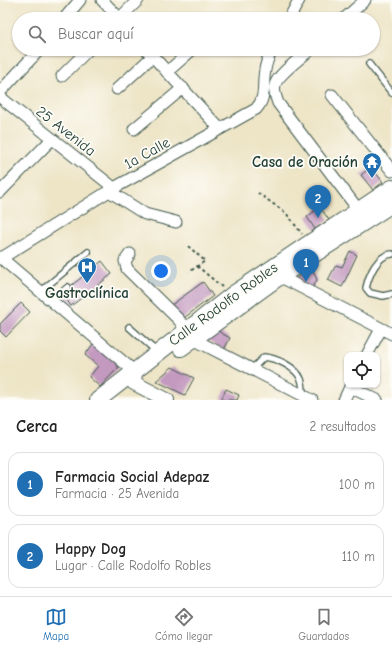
<!DOCTYPE html>
<html lang="es">
<meta charset="utf-8">
<style>
body{margin:0;font-family:"Comic Neue",sans-serif;background:#f2f2f2;color:#222}
.controls{position:absolute;right:12px;bottom:12px;display:grid;overflow:hidden;border-radius:8px;box-shadow:0 1px 3px #0004}
.controls button{width:36px;height:36px;display:grid;place-items:center;padding:0;border:0;border-bottom:1px solid #e0e0e0;background:#fff;color:#222;font:20px sans-serif}
.you{position:absolute;left:161px;top:271px;width:14px;height:14px;margin:-10px;border:3px solid #fff;border-radius:50%;background:#1a73e8;box-shadow:0 0 0 6px #1a73e833}
.badge{display:grid;place-items:center;width:26px;height:26px;border-radius:50%;background:#1f6fb2;color:#fff;font-size:13px;font-weight:700}
.pin{position:absolute;translate:-50% -33px;filter:drop-shadow(0 1px 2px #0008)}
.pin::after{content:'';position:absolute;top:21px;width:14px;height:12px;background:inherit;clip-path:polygon(0 0,100% 0,50% 100%)}
.list{margin:0;padding:0;list-style:none}
h2{display:flex;justify-content:space-between;align-items:center;height:52px;margin:0;padding:0 16px;font-size:17px}
h2 small{font-size:13px;font-weight:400;color:#767676}
.list li{display:grid;grid-template-columns:26px 1fr auto;gap:12px;align-items:center;box-sizing:border-box;height:64px;margin:0 8px 8px;padding:0 8px;border:1px solid #e0e0e0;border-radius:12px}
.list b{display:block;font-size:15px;white-space:nowrap}
.list p{margin:0;font-size:13px;white-space:nowrap;color:#767676}
.list em{font-size:13px;font-style:normal;color:#767676}
.icon{flex:none;width:22px;height:22px;fill:none;stroke:currentColor;stroke-width:2;stroke-linecap:round;stroke-linejoin:round}
.map{position:relative;flex:none;width:392px;height:400px;overflow:hidden}
.search{position:absolute;background:#fff;box-shadow:0 1px 3px #0004;left:12px;right:12px;top:12px;height:44px;display:flex;align-items:center;gap:10px;box-sizing:border-box;padding:0 14px;border-radius:22px;color:#767676;font-size:15px}
.sheet{height:196px;background:#fff}
nav{display:flex;justify-content:space-around;align-items:center;box-sizing:border-box;height:56px;border-top:1px solid #e0e0e0;background:#fff;font-size:11px;color:#767676}
nav a{display:grid;justify-items:center;gap:2px}
nav .on{color:#1f6fb2}
.map>svg:first-child{display:block}
</style>
<div class="map">
<svg width="392" height="400" viewBox="0 0 392 400">
<rect width="100%" height="100%" fill="#fdfcf7"/>
<filter id="ink" filterUnits="userSpaceOnUse"><feTurbulence type="fractalNoise" baseFrequency=".025" numOctaves="2"/><feDisplacementMap in="SourceGraphic" scale="8" xChannelSelector="R" yChannelSelector="G"/><feConvolveMatrix kernelMatrix="1 2 1 2 8 2 1 2 1" color-interpolation-filters="sRGB"/></filter>
<filter id="wash" filterUnits="userSpaceOnUse"><feTurbulence type="fractalNoise" baseFrequency=".012" numOctaves="4" result="noise"/><feDisplacementMap in="SourceGraphic" scale="16" xChannelSelector="R" yChannelSelector="G"/><feGaussianBlur stdDeviation="0.9" result="paint"/><feColorMatrix in="noise" values="0 0 0 0 0 0 0 0 0 0 0 0 0 0 0 0 0 1.4 0 .05"/><feComposite in="paint" operator="in"/></filter>
<g filter="url(#wash)">
<rect width="100%" height="100%" fill="#eee5c7"/>
<g id="blocks">
<g fill="#c399c0">
<polygon points="371,167 383,182 373,190 361,175"/>
<polygon points="320,207 329,220 315,229 307,217"/>
<polygon points="350,251 357,255 342,287 328,280 336,265 342,267"/>
<polygon points="102,261 112,274 71,306 62,293"/>
<polygon points="312,268 317,280 310,292 297,285 297,278"/>
<polygon points="203,282 213,296 180,321 170,306"/>
<polygon points="21,303 30,312 6,337 0,331 0,324"/>
<polygon points="216,330 230,338 224,350 206,340"/>
<polygon points="93,344 118,363 118,368 100,387 89,377 98,366 85,355"/>
<polygon points="172,367 194,378 185,395 156,381"/>
<polygon points="226,389 239,395 237,400 221,400"/>
</g>
</g>
</g>
<g filter="url(#ink)">
<use href="#blocks" fill-opacity="0" stroke="#3e564a" stroke-width="1"/>
<g fill="none" stroke-linecap="round" stroke-linejoin="round">
<defs>
<g id="service">
<polyline points="369,64 392,93"/>
<path d="M392,254C377,255 369,275 366,288L370,293L383,296L392,294"/>
<polyline points="41,291 88,252"/>
<polyline points="52,300 68,287"/>
<polyline points="129,327 157,352"/>
<path d="M252,369L264,357C276,358 296,367 301,379C303,384 303,390 303,395"/>
</g>
<g id="minor">
<polyline points="102,0 120,19"/>
<polyline points="64,19 80,0"/>
<polyline points="119,19 138,0"/>
<polyline points="289,19 299,0"/>
<polyline points="344,19 365,0"/>
<polyline points="146,49 220,129"/>
<path d="M311,49C303,56 277,75 275,85C273,91 276,97 278,103L363,216"/>
<polyline points="167,72 193,49"/>
<polyline points="62,76 89,49"/>
<polyline points="117,89 153,56"/>
<polyline points="0,92 40,49"/>
<polyline points="332,95 392,171"/>
<polyline points="0,97 114,188"/>
<polyline points="134,129 183,88"/>
<polyline points="109,191 145,214 176,222"/>
<polyline points="0,192 52,139"/>
<polyline points="130,254 125,261 127,269 179,320 186,330"/>
<polyline points="0,257 135,372"/>
<path d="M0,259L114,188L256,109C267,97 262,84 265,70C266,62 269,56 272,49"/>
<polyline points="275,274 392,334"/>
<polyline points="193,339 312,400"/>
<polyline points="367,355 381,329"/>
<polyline points="350,387 377,400"/>
<polyline points="344,400 351,385"/>
</g>
<polyline id="tertiary" points="135,372 134,383 167,400"/>
<g id="secondary">
<polyline points="181,348 279,277 392,204"/>
<polyline points="98,400 232,295 392,188"/>
</g>
</defs>
<use href="#service" stroke="#3e564a" stroke-width="8"/>
<use href="#minor" stroke="#3e564a" stroke-width="13"/>
<use href="#tertiary" stroke="#3e564a" stroke-width="16"/>
<use href="#secondary" stroke="#3e564a" stroke-width="18"/>
<g stroke="#3e564a" stroke-width="2" stroke-dasharray="3 3" stroke-linecap="butt">
<polyline points="258,193 286,213 302,234"/>
<polyline points="188,246 205,261 189,272"/>
<polyline points="197,266 222,287"/>
</g>
<use href="#service" stroke="#fff" stroke-width="5.5"/>
<use href="#minor" stroke="#fff" stroke-width="11"/>
<use href="#tertiary" stroke="#fff" stroke-width="14"/>
<use href="#secondary" stroke="#fff" stroke-width="16"/>
</g>
</g>
<defs>
<symbol id="temple-pin" viewBox="-11 -11 22 30"><path d="M0 17L-7.5 6A9.5 9.5 0 1 1 7.5 6Z" fill="#1f6fb2" stroke="#fdfcf7"/><path d="M0-6L5-2H3V0L6.5 2.5H4V6H1.5V3h-3V6H-4V2.5H-6.5L-3 0V-2H-5Z" fill="#fff"/></symbol>
<symbol id="hospital-pin" viewBox="-11 -11 22 30"><path d="M0 17L-7.5 6A9.5 9.5 0 1 1 7.5 6Z" fill="#1f6fb2" stroke="#fdfcf7"/><path d="M-5-5h3v3.5h4V-5h3V5h-3V1.5h-4V5h-3Z" fill="#fff"/></symbol>
</defs>
<g fill-rule="evenodd">
<use href="#temple-pin" x="361" y="151" width="22" height="30"/>
<use href="#hospital-pin" x="76" y="256" width="22" height="30"/>
</g>
<g text-anchor="middle" stroke-width="3.5" stroke-linejoin="round" paint-order="stroke">
<g font-size="15" fill="#1f3d34" stroke="#fdfcf7">
<text transform="translate(66 131) rotate(38)" y="5">25 Avenida</text>
<text transform="translate(147 153) rotate(-29)" y="5">1a Calle</text>
<text transform="translate(223 304) rotate(-36)" y="5">Calle Rodolfo Robles</text>
</g>
<g font-size="15" font-weight="bold" fill="#1f3d34" stroke="#fdfcf7" text-anchor="end">
<text x="358" y="167">Casa de Oración</text>
<text x="87" y="298" text-anchor="middle">Gastroclínica</text>
</g>
</g>
</svg>
<div class="controls">
<button><svg class="icon" aria-label="locate" viewBox="0 0 24 24"><circle cx="12" cy="12" r="6"/><path d="M12 2v4M12 18v4M2 12h4M18 12h4"/></svg></button>
</div>
<div class="you"></div>
<div class="pin badge" style="left:306px;top:282px">1</div>
<div class="pin badge" style="left:318px;top:218px">2</div>
<div class="search"><svg class="icon" aria-label="search" viewBox="0 0 24 24"><circle cx="10" cy="10" r="6"/><path d="M15 15l6 6"/></svg>Buscar aquí</div>
</div>
<section class="sheet">
<h2>Cerca<small>2 resultados</small></h2>
<ul class="list">
<li><span class="badge">1</span><div><b>Farmacia Social Adepaz</b><p>Farmacia · 25 Avenida</p></div><em>100 m</em></li>
<li><span class="badge">2</span><div><b>Happy Dog</b><p>Lugar · Calle Rodolfo Robles</p></div><em>110 m</em></li>
</ul>
</section>
<nav>
<a class="on"><svg class="icon" aria-label="map" viewBox="0 0 24 24"><path d="M3 6l6-2 6 2 6-2v14l-6 2-6-2-6 2zM9 4v14M15 6v14"/></svg>Mapa</a>
<a><svg class="icon" aria-label="directions" viewBox="0 0 24 24"><path d="M12 3l9 9-9 9-9-9zM9 14v-3h6M13 9l2 2-2 2"/></svg>Cómo llegar</a>
<a><svg class="icon" aria-label="saved" viewBox="0 0 24 24"><path d="M7 4h10v16l-5-4-5 4z"/></svg>Guardados</a>
</nav>
